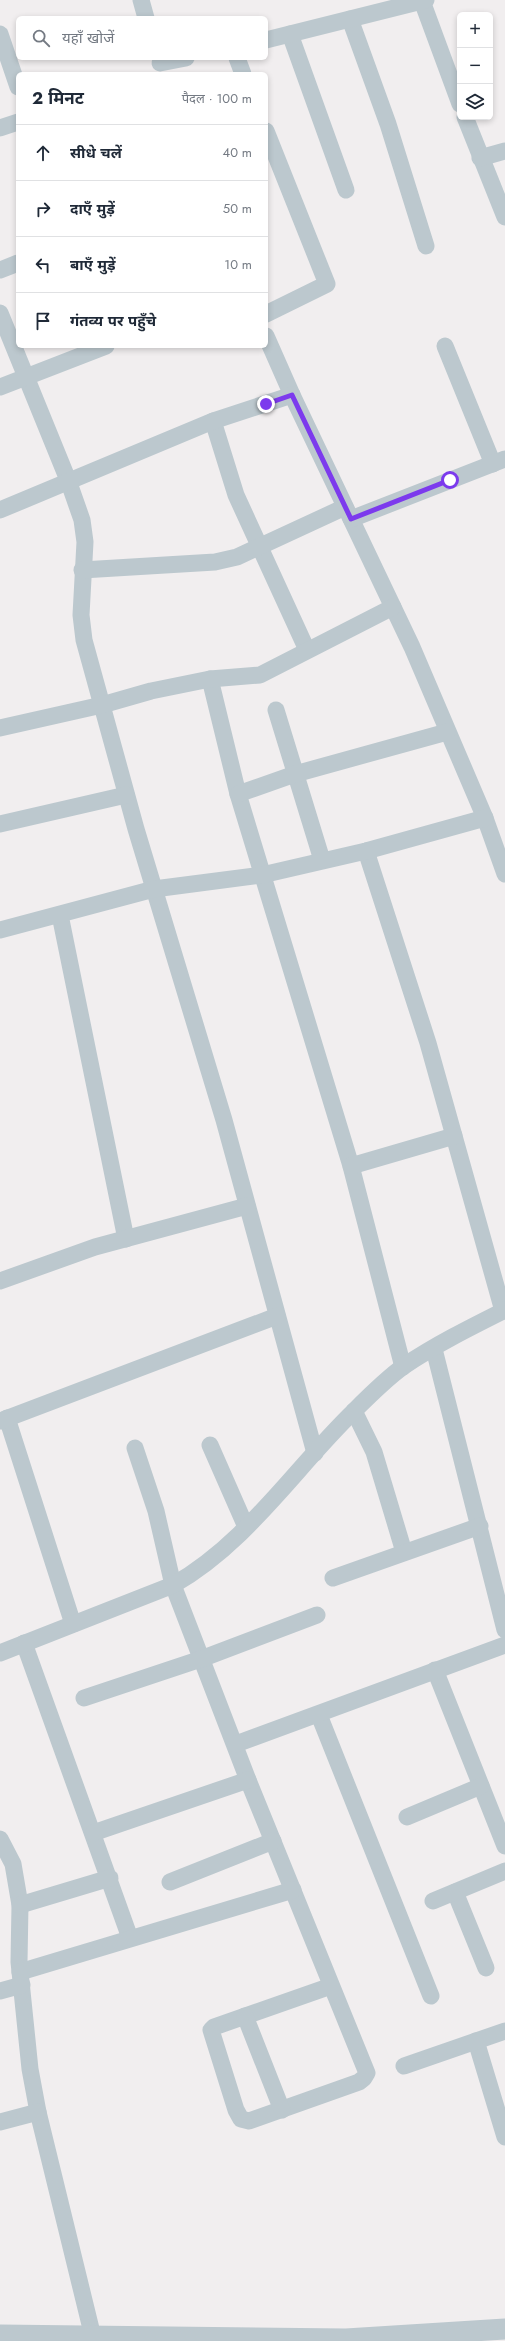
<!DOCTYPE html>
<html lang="hi">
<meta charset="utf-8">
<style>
body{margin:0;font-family:Jost,"Noto Sans Devanagari",sans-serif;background:#f6f6f7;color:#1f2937}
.controls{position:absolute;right:12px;top:12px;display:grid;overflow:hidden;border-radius:6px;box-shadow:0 2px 6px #0003}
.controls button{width:36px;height:36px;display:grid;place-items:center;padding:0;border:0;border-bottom:1px solid #e0e1e3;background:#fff;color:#1f2937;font:20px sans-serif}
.stop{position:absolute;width:12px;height:12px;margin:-9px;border:3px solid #7c3aed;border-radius:50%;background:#fff}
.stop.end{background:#7c3aed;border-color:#fff;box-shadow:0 1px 4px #0008}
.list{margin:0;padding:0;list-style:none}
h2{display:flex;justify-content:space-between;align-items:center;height:52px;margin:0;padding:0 16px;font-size:17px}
h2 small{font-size:13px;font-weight:400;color:#747a83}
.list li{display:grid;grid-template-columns:26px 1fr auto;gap:12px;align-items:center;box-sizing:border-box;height:56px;padding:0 16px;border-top:1px solid #e0e1e3}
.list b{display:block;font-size:15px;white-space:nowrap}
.list em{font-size:13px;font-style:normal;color:#747a83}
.icon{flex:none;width:22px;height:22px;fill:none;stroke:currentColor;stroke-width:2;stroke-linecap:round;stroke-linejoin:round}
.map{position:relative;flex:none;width:505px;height:2341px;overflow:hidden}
.search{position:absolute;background:#fff;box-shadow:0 2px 6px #0003;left:16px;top:16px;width:252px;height:44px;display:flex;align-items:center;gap:10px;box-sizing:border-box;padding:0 14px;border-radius:6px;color:#747a83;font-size:15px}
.panel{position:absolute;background:#fff;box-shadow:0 2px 6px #0003;left:16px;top:72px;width:252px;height:276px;border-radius:6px}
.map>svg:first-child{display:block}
</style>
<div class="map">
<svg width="505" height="2341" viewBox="0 0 505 2341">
<rect width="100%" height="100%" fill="#f1eeef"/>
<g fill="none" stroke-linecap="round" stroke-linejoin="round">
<g stroke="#bcc8ce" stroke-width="17">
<polyline points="141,0 146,18"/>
<polyline points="422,1 460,104"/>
<polyline points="350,19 388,124 426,246"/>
<polyline points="0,34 18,87"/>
<polyline points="290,34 346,190"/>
<polyline points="266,40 426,0"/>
<polyline points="237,58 243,74"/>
<polyline points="160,63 186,58"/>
<polyline points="465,117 505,217"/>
<polyline points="0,128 18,122"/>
<polyline points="266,131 327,284 266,314"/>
<polyline points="480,158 505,151"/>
<polyline points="0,270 18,263"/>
<polyline points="0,313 68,480 82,520 85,542 81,615 84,640 136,829 224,1120 315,1453"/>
<polyline points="266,336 292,395 412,647 485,818 505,874"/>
<polyline points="445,346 493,464"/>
<polyline points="0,387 106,346"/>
<polyline points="213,421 236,495 307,650"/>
<polyline points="0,510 213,421 292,395"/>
<polyline points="351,519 505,459"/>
<polyline points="82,570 215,562 237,557 345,507"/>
<polyline points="210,679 238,794 351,1166 403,1367"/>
<polyline points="276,710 322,860"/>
<polyline points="0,728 102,705 151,691 210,679 260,675 393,607"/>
<polyline points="238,794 295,774 447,732"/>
<polyline points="0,824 126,795"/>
<polyline points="366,851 428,1043 503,1311"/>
<polyline points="60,915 126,1239"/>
<polyline points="0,930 154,889 262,875 366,851 485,818"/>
<polyline points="351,1166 454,1136"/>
<polyline points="0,1281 95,1247 247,1206"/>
<polyline points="434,1349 505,1630"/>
<polyline points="354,1411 374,1452 404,1552"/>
<polyline points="7,1418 73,1624"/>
<polyline points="0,1421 277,1316"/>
<polyline points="210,1445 246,1527"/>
<polyline points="135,1448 156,1511 173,1585 248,1780 367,2073 364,2078 359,2082 249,2121 241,2119 236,2110 211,2030 214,2027 331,1986"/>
<polyline points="333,1578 480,1526"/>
<polyline points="24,1643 130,1938"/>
<path d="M0,1653L173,1585C247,1543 294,1469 354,1411C369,1396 387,1378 404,1366C435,1345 471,1327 505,1310"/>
<polyline points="435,1670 505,1846"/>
<polyline points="84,1698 201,1659 317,1615"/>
<polyline points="319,1715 431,1996"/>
<polyline points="236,1744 505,1645"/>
<polyline points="407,1817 481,1786"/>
<polyline points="93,1833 248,1780"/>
<polyline points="0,1839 13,1864 20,1905 19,1962 30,2069 38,2112 94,2341"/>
<polyline points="170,1882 273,1841"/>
<polyline points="455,1892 486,1968"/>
<polyline points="433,1901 505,1871"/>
<polyline points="20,1905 110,1878"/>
<polyline points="20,1972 293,1890"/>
<polyline points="0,1991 22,1985"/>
<polyline points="245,2016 282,2110"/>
<polyline points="476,2041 505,2137"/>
<polyline points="404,2066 505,2031"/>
<polyline points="0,2122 38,2112"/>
</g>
<polyline stroke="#bcc8ce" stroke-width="21" points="0,2335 346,2339 505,2329"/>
</g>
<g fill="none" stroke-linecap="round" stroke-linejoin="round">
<polyline stroke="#7c3aed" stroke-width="5" points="266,404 292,395 351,519 450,480"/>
</g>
</svg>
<div class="controls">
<button>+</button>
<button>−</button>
<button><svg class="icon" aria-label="layers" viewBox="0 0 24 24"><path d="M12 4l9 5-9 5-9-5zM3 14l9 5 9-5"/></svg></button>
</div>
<div class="stop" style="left:450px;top:480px"></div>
<div class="stop end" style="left:266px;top:404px"></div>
<div class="search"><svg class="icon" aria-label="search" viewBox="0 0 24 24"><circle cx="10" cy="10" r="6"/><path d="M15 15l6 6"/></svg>यहाँ खोजें</div>
<section class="panel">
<h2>2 मिनट<small>पैदल · 100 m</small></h2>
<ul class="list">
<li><svg class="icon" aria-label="ahead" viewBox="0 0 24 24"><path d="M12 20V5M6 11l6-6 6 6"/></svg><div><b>सीधे चलें</b></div><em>40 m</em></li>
<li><svg class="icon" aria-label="right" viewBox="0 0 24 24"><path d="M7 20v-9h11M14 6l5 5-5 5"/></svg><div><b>दाएँ मुड़ें</b></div><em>50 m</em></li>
<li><svg class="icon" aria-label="left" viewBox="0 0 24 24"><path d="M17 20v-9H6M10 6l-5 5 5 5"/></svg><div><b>बाएँ मुड़ें</b></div><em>10 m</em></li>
<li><svg class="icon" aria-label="arrive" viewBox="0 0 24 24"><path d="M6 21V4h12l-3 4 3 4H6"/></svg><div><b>गंतव्य पर पहुँचे</b></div></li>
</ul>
</section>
</div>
